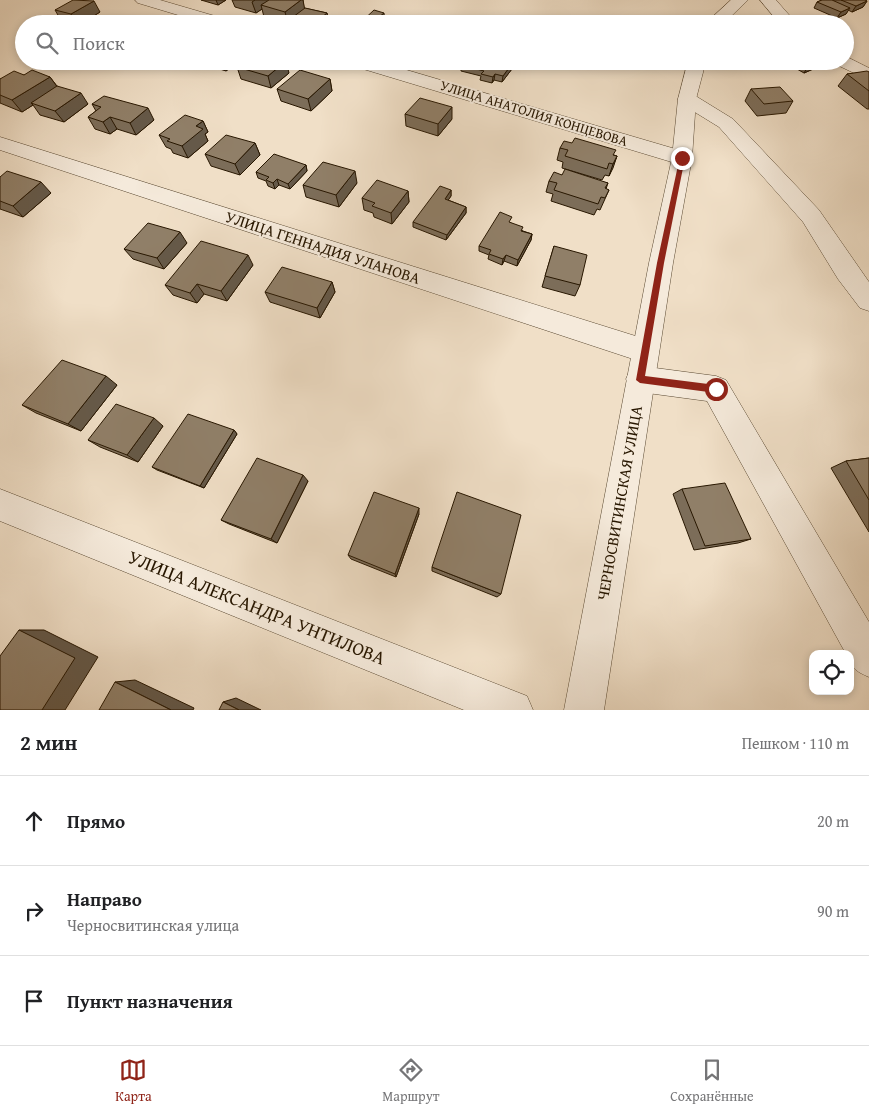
<!DOCTYPE html>
<html lang="ru">
<meta charset="utf-8">
<style>
body{margin:0;font-family:"Gentium Book Plus",serif;background:#f6f6f6;color:#202124}
.controls{position:absolute;right:15px;bottom:15px;display:grid;overflow:hidden;border-radius:10px;box-shadow:0 2px 8px #0003}
.controls button{width:45px;height:45px;display:grid;place-items:center;padding:0;border:0;border-bottom:1px solid #e0e0e0;background:#fff;color:#202124;font:25px sans-serif}
.stop{position:absolute;width:15px;height:15px;margin:-11px;border:4px solid #8f2418;border-radius:50%;background:#fff}
.stop.end{background:#8f2418;border-color:#fff;box-shadow:0 1px 5px #0008}
.list{margin:0;padding:0;list-style:none}
h2{display:flex;justify-content:space-between;align-items:center;height:65px;margin:0;padding:0 20px;font-size:21px}
h2 small{font-size:16px;font-weight:400;color:#757577}
.list li{display:grid;grid-template-columns:32px 1fr auto;gap:15px;align-items:center;box-sizing:border-box;height:90px;padding:0 20px;border-top:1px solid #e0e0e0}
.list b{display:block;font-size:19px;white-space:nowrap}
.list p{margin:0;font-size:16px;white-space:nowrap;color:#757577}
.list em{font-size:16px;font-style:normal;color:#757577}
.icon{flex:none;width:28px;height:28px;fill:none;stroke:currentColor;stroke-width:2;stroke-linecap:round;stroke-linejoin:round}
.map{position:relative;flex:none;width:869px;height:710px;overflow:hidden}
.search{position:absolute;background:#fff;box-shadow:0 2px 8px #0003;left:15px;right:15px;top:15px;height:55px;display:flex;align-items:center;gap:12px;box-sizing:border-box;padding:0 18px;border-radius:28px;color:#757577;font-size:19px}
.sheet{height:335px;background:#fff}
nav{display:flex;justify-content:space-around;align-items:center;box-sizing:border-box;height:70px;border-top:1px solid #e0e0e0;background:#fff;font-size:14px;color:#757577}
nav a{display:grid;justify-items:center;gap:2px}
nav .on{color:#8f2418}
.map>svg:first-child{display:block}
</style>
<div class="map">
<svg width="869" height="710" viewBox="0 0 869 710">
<rect width="100%" height="100%" fill="#f0dfc7"/>
<filter id="stains"><feTurbulence type="fractalNoise" baseFrequency=".004" numOctaves="4"/><feColorMatrix values="0 0 0 0 .2 0 0 0 0 .09 0 0 0 0 .02 0 0 0 .5 -.17"/></filter>
<radialGradient id="worn" r=".72"><stop offset=".6" stop-color="#630" stop-opacity="0"/><stop offset="1" stop-color="#630" stop-opacity=".3"/></radialGradient>
<g fill="none" stroke-linecap="round" stroke-linejoin="round">
<defs>
<g id="minor">
<polygon points="135,0 160,0 232,21 234,24 208,24 138,3"/>
<polygon points="760,0 776,0 797,24 780,24"/>
<polygon points="845,56 869,68 869,80 837,65 834,61 845,61"/>
<polygon points="347,61 376,61 689,153 692,158 689,163 682,165 675,163 350,65"/>
<polygon points="687,93 694,95 733,119 819,210 869,282 869,311 860,308 838,279 803,222 719,127 680,103 678,99 680,95"/>
<polygon points="0,137 645,339 655,343 659,351 655,359 645,363 0,150"/>
<path d="M640,366L716,376L726,380L869,622V677C857,672 850,668 850,654H846L707,401L640,392L630,388L626,379L630,370Z"/>
<polygon points="0,489 527,696 533,710 464,710 0,521"/>
</g>
<g id="tertiary">
<polygon points="731,0 748,0 723,24 705,24"/>
<polygon points="688,61 706,61 696,99 692,158 673,263 604,710 564,710 649,263 672,158 678,99"/>
</g>
</defs>
<use href="#minor" stroke="#5a4932" stroke-width="1"/>
<use href="#tertiary" stroke="#5a4932" stroke-width="1"/>
<use href="#minor" fill="#f5eadb" fill-rule="evenodd"/>
<use href="#tertiary" fill="#f5eadb" fill-rule="evenodd"/>
</g>
<g fill="#7c6d59" stroke="#281701">
<polygon points="201,0 226,0 218,5"/>
<polygon points="232,0 303,0 304,8 327,13 329,24 295,24 294,19 288,23 264,17 262,9 256,13 235,7"/>
<polygon points="822,0 865,0 867,1 863,7 852,12 848,10 846,14 837,18 814,8 817,2"/>
<polygon points="55,10 100,12 81,24 69,24 62,22"/>
<polygon points="175,61 199,61 192,67"/>
<polygon points="206,61 239,61 226,71 207,65"/>
<polygon points="429,61 446,61 445,63 441,62 439,64"/>
<polygon points="518,61 502,82 494,80 492,83 480,80 481,76 461,71 461,65"/>
<polygon points="783,61 823,61 820,66 804,73"/>
<polygon points="237,67 289,73 271,88 241,79"/>
<polygon points="869,72 869,109 867,109 838,86 847,74"/>
<polygon points="24,75 50,77 57,86 88,104 64,122 40,115 33,105 22,112 0,103 0,79"/>
<polygon points="330,79 332,91 311,111 281,101 277,89"/>
<polygon points="751,89 793,101 786,113 757,116 745,101"/>
<polygon points="92,104 154,120 136,135 117,129 110,134 95,129 88,117 96,111"/>
<polygon points="405,114 452,119 438,136 406,126"/>
<polygon points="203,121 208,132 205,134 208,141 188,158 173,153 171,149 166,147 159,135"/>
<polygon points="255,143 260,155 240,175 211,166 205,154"/>
<polygon points="560,148 614,155 617,156 609,176 605,175 602,180 562,168 563,162 557,160"/>
<polygon points="306,165 307,171 290,189 279,185 275,189 268,186 266,181 258,178 256,172"/>
<polygon points="562,175 608,183 606,189 609,190 600,210 597,209 594,215 551,201 553,194 546,192 549,181"/>
<polygon points="0,177 51,193 23,217 0,209"/>
<polygon points="357,183 339,207 306,197 303,185"/>
<polygon points="451,190 451,196 448,200 466,207 466,213 446,240 413,227 413,222"/>
<polygon points="408,191 409,202 392,224 374,217 373,213 364,210 362,198"/>
<polygon points="511,223 523,231 532,234 531,240 517,266 504,261 502,265 488,259 489,255 479,251 479,246"/>
<polygon points="187,243 164,269 133,259 124,249"/>
<polygon points="554,246 580,285 575,296 542,287"/>
<polygon points="253,265 227,301 204,294 197,303 173,295 165,285"/>
<polygon points="332,282 335,292 320,318 270,302 265,292"/>
<polygon points="117,385 81,431 36,413 22,405"/>
<polygon points="163,426 138,462 100,447 88,440"/>
<polygon points="234,430 237,434 204,488 157,470 152,467"/>
<polygon points="869,458 869,532 831,468 846,461"/>
<polygon points="308,481 277,543 229,524 221,520"/>
<polygon points="682,489 751,539 738,543 694,550 673,494"/>
<polygon points="419,514 396,577 351,559 348,555"/>
<polygon points="432,567 501,594 497,597 432,571"/>
</g>
<g fill="#655949" stroke="#281701">
<polygon points="216,0 226,0 218,5"/>
<polygon points="255,0 273,0 261,5 262,9 256,13 252,2"/>
<polygon points="301,0 303,0 305,11 293,17 294,19 288,23 285,12"/>
<polygon points="94,1 100,12 81,24 76,24 71,14"/>
<polygon points="867,1 863,7 852,12 856,6"/>
<polygon points="850,8 846,14 837,18 841,12"/>
<polygon points="327,13 329,24 316,24 316,22"/>
<polygon points="384,13 385,24 379,17"/>
<polygon points="189,61 199,61 192,67"/>
<polygon points="229,61 239,61 226,71 224,65"/>
<polygon points="286,61 289,73 271,88 268,76"/>
<polygon points="514,61 518,61 502,82 503,76"/>
<polygon points="811,61 823,61 820,66 804,73"/>
<polygon points="495,74 494,80 492,83 493,77"/>
<polygon points="50,77 58,88 31,103 33,105 22,112 12,100"/>
<polygon points="330,79 332,91 311,111 308,99"/>
<polygon points="81,93 88,104 64,122 55,111"/>
<polygon points="452,107 452,119 438,136 438,124"/>
<polygon points="148,108 154,120 136,135 130,123"/>
<polygon points="110,117 117,129 110,134 103,122"/>
<polygon points="203,121 208,132 205,134 208,141 188,158 182,146 196,126"/>
<polygon points="255,143 260,155 240,175 235,164"/>
<polygon points="617,156 613,168 609,176 613,164"/>
<polygon points="306,165 307,171 290,189 288,184"/>
<polygon points="355,171 357,183 339,207 336,195"/>
<polygon points="277,179 279,185 275,189 273,183"/>
<polygon points="41,182 51,193 23,217 13,206"/>
<polygon points="451,190 451,196 445,205 445,199"/>
<polygon points="408,191 409,202 392,224 391,213"/>
<polygon points="466,207 466,213 446,240 447,235"/>
<polygon points="180,232 187,243 164,269 157,258"/>
<polygon points="532,234 531,240 517,266 518,260"/>
<polygon points="248,255 253,265 227,301 221,291"/>
<polygon points="506,255 504,261 502,265 503,259"/>
<polygon points="332,282 335,292 320,318 317,308"/>
<polygon points="197,284 204,294 197,303 190,293"/>
<polygon points="106,376 117,385 81,431 68,424"/>
<polygon points="154,418 163,426 138,462 127,455"/>
<polygon points="234,430 237,434 204,488 200,486"/>
<polygon points="303,475 308,481 277,543 271,539"/>
<polygon points="419,508 419,514 396,577 395,574"/>
<polygon points="19,630 44,630 98,657 65,710 42,710"/>
<polygon points="135,680 194,708 193,710 171,710 115,682"/>
<polygon points="236,698 261,710 239,710 223,702"/>
</g>
<g fill="#907f68" stroke="#281701">
<polygon points="73,0 94,1 71,14 55,10"/>
<polygon points="269,0 301,0 285,12 261,5"/>
<polygon points="822,0 832,0 850,8 841,12 817,2"/>
<polygon points="841,0 865,0 867,1 856,6"/>
<polygon points="305,8 327,13 316,22 293,17"/>
<polygon points="374,10 384,13 379,17 392,21 388,24 359,24"/>
<polygon points="213,61 229,61 224,65"/>
<polygon points="245,61 286,61 268,76 237,67"/>
<polygon points="464,61 514,61 503,76 495,74 493,77 481,74 484,71 461,65"/>
<polygon points="32,70 50,77 12,100 0,95 0,79 14,71 24,75"/>
<polygon points="300,70 330,79 308,99 277,89"/>
<polygon points="867,71 869,72 869,91 847,74"/>
<polygon points="57,86 81,93 55,111 31,103"/>
<polygon points="780,87 793,101 764,104 751,89"/>
<polygon points="104,96 148,108 130,123 110,117 103,122 88,117 101,107 92,104"/>
<polygon points="420,98 452,107 438,124 405,114"/>
<polygon points="185,115 203,121 196,126 203,129 182,146 167,141 170,139 159,135"/>
<polygon points="226,135 255,143 235,164 205,154"/>
<polygon points="575,138 616,150 613,155 617,156 613,164 609,163 607,169 565,156 568,150 560,148 564,141 572,143"/>
<polygon points="274,154 306,165 288,184 277,179 273,183 266,180 269,177 256,172"/>
<polygon points="323,162 355,171 336,195 303,185"/>
<polygon points="565,169 608,183 605,188 609,190 605,198 601,197 598,204 554,190 557,183 549,181 554,172 562,175"/>
<polygon points="7,171 41,182 13,206 0,201 0,177"/>
<polygon points="377,180 408,191 391,213 372,206 375,203 362,198"/>
<polygon points="440,186 451,190 445,199 466,207 447,235 413,222"/>
<polygon points="500,212 512,217 509,222 523,227 521,231 532,234 518,260 506,255 503,259 489,254 491,250 479,246"/>
<polygon points="148,223 180,232 157,258 124,249"/>
<polygon points="201,241 248,255 221,291 197,284 190,293 165,285"/>
<polygon points="554,246 587,255 580,285 545,276"/>
<polygon points="282,267 332,282 317,308 265,292"/>
<polygon points="62,360 106,376 68,424 22,405"/>
<polygon points="116,404 154,418 127,455 88,440"/>
<polygon points="188,414 234,430 200,486 152,467"/>
<polygon points="257,458 303,475 271,539 221,520"/>
<polygon points="869,458 869,500 846,461"/>
<polygon points="725,483 751,539 705,546 682,489"/>
<polygon points="374,492 419,508 395,574 348,555"/>
<polygon points="457,492 521,515 501,594 432,567"/>
<polygon points="19,630 75,658 42,710 0,710 0,656"/>
<polygon points="115,682 171,710 99,710"/>
<polygon points="223,702 239,710 219,710"/>
</g>
<polygon fill="#8f2418" points="680,156 685,158 664,263 645,376 716,385 720,389 716,393 640,383 636,380 657,263"/>
<g text-anchor="middle" stroke-width="4" stroke-linejoin="round" paint-order="stroke">
<g font-size="14" fill="#281701" stroke="#f5eadb">
<text transform="translate(534 113) rotate(17)" y="5">УЛИЦА АНАТОЛИЯ КОНЦЕВОВА</text>
</g>
<g font-size="16" fill="#281701" stroke="#f5eadb">
<text transform="translate(323 247) rotate(18)" y="6">УЛИЦА ГЕННАДИЯ УЛАНОВА</text>
<text transform="translate(619 503) rotate(-80)" y="6">ЧЕРНОСВИТИНСКАЯ УЛИЦА</text>
</g>
<g font-size="19" fill="#281701" stroke="#f5eadb">
<text transform="translate(257 607) rotate(22)" y="7">УЛИЦА АЛЕКСАНДРА УНТИЛОВА</text>
</g>
</g>
<rect width="100%" height="100%" filter="url(#stains)"/>
<rect width="100%" height="100%" fill="url(#worn)"/>
</svg>
<div class="controls">
<button><svg class="icon" aria-label="locate" viewBox="0 0 24 24"><circle cx="12" cy="12" r="6"/><path d="M12 2v4M12 18v4M2 12h4M18 12h4"/></svg></button>
</div>
<div class="stop" style="left:716px;top:389px"></div>
<div class="stop end" style="left:682px;top:158px"></div>
<div class="search"><svg class="icon" aria-label="search" viewBox="0 0 24 24"><circle cx="10" cy="10" r="6"/><path d="M15 15l6 6"/></svg>Поиск</div>
</div>
<section class="sheet">
<h2>2 мин<small>Пешком · 110 m</small></h2>
<ul class="list">
<li><svg class="icon" aria-label="ahead" viewBox="0 0 24 24"><path d="M12 20V5M6 11l6-6 6 6"/></svg><div><b>Прямо</b></div><em>20 m</em></li>
<li><svg class="icon" aria-label="right" viewBox="0 0 24 24"><path d="M7 20v-9h11M14 6l5 5-5 5"/></svg><div><b>Направо</b><p>Черносвитинская улица</p></div><em>90 m</em></li>
<li><svg class="icon" aria-label="arrive" viewBox="0 0 24 24"><path d="M6 21V4h12l-3 4 3 4H6"/></svg><div><b>Пункт назначения</b></div></li>
</ul>
</section>
<nav>
<a class="on"><svg class="icon" aria-label="map" viewBox="0 0 24 24"><path d="M3 6l6-2 6 2 6-2v14l-6 2-6-2-6 2zM9 4v14M15 6v14"/></svg>Карта</a>
<a><svg class="icon" aria-label="directions" viewBox="0 0 24 24"><path d="M12 3l9 9-9 9-9-9zM9 14v-3h6M13 9l2 2-2 2"/></svg>Маршрут</a>
<a><svg class="icon" aria-label="saved" viewBox="0 0 24 24"><path d="M7 4h10v16l-5-4-5 4z"/></svg>Сохранённые</a>
</nav>
